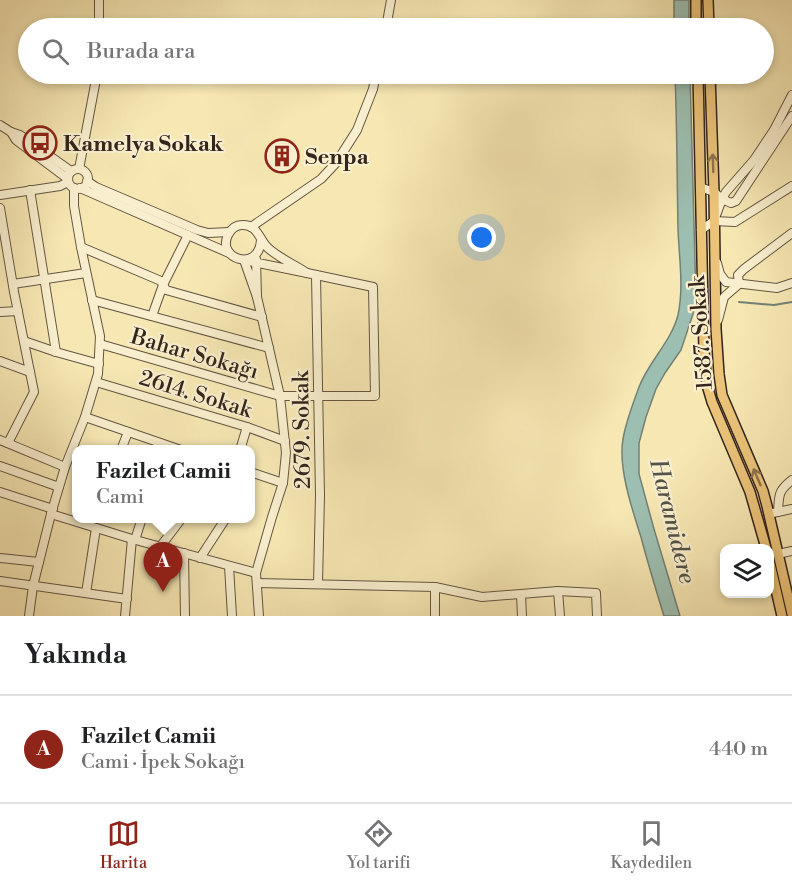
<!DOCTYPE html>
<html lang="tr">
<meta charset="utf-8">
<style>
body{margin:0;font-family:"Libre Bodoni",serif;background:#f6f6f6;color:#202124}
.controls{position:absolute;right:18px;bottom:18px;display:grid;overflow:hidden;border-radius:12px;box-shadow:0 3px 9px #0003}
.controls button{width:54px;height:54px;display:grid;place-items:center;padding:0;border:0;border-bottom:2px solid #e0e0e0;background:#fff;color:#202124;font:30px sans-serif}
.you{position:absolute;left:482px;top:238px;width:21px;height:21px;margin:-15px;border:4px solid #fff;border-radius:50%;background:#1a73e8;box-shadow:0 0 0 9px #1a73e833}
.badge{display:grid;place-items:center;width:39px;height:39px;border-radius:50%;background:#8f2418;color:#fff;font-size:20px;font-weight:700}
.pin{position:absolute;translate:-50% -50px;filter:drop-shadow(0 2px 3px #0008)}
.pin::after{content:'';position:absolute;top:32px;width:21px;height:18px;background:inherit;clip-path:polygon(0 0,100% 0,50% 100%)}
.popup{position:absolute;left:72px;top:445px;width:183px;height:78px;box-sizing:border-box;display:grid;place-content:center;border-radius:12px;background:#fff;filter:drop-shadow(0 2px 4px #0005);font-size:20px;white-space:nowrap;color:#757577}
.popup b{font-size:22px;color:#202124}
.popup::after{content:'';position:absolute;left:50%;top:100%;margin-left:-12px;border:12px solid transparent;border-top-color:#fff}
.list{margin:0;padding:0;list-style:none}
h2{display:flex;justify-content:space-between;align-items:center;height:78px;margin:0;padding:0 24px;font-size:26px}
h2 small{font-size:20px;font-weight:400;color:#757577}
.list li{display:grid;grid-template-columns:39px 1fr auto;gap:18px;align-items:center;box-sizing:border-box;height:108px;padding:0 24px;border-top:2px solid #e0e0e0}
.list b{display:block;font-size:22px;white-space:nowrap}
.list p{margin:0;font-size:20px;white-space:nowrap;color:#757577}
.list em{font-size:20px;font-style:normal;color:#757577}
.icon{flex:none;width:33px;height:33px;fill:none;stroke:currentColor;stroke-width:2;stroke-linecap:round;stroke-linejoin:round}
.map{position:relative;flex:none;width:792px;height:616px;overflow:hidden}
.search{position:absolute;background:#fff;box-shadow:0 3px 9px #0003;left:18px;right:18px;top:18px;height:66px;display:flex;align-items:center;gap:15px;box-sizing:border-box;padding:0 21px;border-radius:33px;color:#757577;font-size:22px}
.sheet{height:186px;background:#fff}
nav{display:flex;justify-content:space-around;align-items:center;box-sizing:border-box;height:84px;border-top:2px solid #e0e0e0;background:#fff;font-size:16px;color:#757577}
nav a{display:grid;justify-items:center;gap:3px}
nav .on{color:#8f2418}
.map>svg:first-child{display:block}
</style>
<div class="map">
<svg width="792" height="616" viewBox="0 0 792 616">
<rect width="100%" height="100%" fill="#f6e7b3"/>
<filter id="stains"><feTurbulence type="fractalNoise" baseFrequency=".00333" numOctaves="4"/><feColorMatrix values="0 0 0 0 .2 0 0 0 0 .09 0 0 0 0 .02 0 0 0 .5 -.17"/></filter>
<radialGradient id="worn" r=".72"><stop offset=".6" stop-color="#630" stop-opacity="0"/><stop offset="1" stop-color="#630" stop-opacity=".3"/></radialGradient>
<g fill="#9dbfb1" stroke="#738176" stroke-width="1.5">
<rect x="674" y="0" width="15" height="28"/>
<path d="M675,74H690L696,300L693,314L681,350L665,373L656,389L646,417L639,443V474L654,529L680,616H664C656,590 648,564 641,537C632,509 618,468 623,439C626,421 633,404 639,387C649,361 671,342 678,315C684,287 679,257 678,229C677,177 677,125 675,74Z"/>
</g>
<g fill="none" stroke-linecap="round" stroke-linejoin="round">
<polyline stroke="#738176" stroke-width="2" points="739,302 774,305 792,302"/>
<defs>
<g id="minor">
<polyline points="99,28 99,0"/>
<polyline points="386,28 391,0"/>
<polyline points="0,125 11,132 16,140 68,179"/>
<polyline points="11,132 20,135 71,171"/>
<polyline points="79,169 97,74"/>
<circle cx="78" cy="179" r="10"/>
<polyline points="87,181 96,187 197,230 208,233 229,232"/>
<polyline points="700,187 714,192 722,199 731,203 736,201 792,116"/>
<polyline points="80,188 229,253"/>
<polyline points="30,190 56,352"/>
<polyline points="0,195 60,186 68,182"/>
<polyline points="0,208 14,292 34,392 8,443"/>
<polyline points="714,221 735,222 792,186"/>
<polyline points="251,227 321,179 336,163 357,130 373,89 376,74"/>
<polyline points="701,230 714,221 722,199 726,192 754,160 774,130 792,95"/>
<polyline points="81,247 161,281 166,290 262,317"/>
<path d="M244,260L307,273C295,265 279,258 268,248C259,240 258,224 242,225C236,225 231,229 228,235C216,259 259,273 261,240"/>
<polyline points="244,260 257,297 256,259"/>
<polyline points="717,263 720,274 726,282 777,288 792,283"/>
<polyline points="316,275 320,495 318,584"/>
<polyline points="13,284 86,273"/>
<polyline points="739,284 738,275 744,269 792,233"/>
<polyline points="257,297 280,396 286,453 283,483 272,517 256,573 259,616"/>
<polyline points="92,300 269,348"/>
<polyline points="0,312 18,311"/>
<polyline points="152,316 163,285 188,235"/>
<polyline points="718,320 724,297 739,284"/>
<polyline points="24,341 56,352 99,364"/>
<polyline points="100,344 280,396 375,396 373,287 307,273"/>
<polyline points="0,361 30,372"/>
<polyline points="96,382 247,427 285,441"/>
<polyline points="85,417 181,450"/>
<polyline points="0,440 65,467"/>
<polyline points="121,450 128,432"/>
<polyline points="240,450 247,427"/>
<polyline points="0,466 59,487"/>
<polyline points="250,472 283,483"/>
<polyline points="0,492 53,509"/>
<path d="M778,512C779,495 778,491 792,480"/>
<polyline points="773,513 792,509"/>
<polyline points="51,514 132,539 256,573"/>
<polyline points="135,540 142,518"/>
<polyline points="160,547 182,518"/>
<polyline points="184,553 185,616"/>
<polyline points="778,554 792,551"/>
<polyline points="0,558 39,562"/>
<polyline points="200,558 226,518"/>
<polyline points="229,566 232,616"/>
<polyline points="0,581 127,599"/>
<polyline points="257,583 435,587 482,597 558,591 596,593 597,616"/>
<polyline points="435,587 435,616"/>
<polyline points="558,591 560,616"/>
<polyline points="86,593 96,528"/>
<polyline points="521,595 522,616"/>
<polyline points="29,616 33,586 51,514 65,467 85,417 98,374 100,336 81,247 74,206 74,188"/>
<polyline points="125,616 132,539"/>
</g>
<g id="major">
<polyline points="696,0 696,28"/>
<polyline points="708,0 709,28"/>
<polyline points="698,74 704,351 707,385 712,402 750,492 766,548"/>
<polyline points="710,74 714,192 716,329 719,374 722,395 763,491 767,506 792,614"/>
<polyline points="770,564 782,616"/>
</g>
</defs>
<use href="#minor" stroke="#645642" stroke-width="10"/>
<use href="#major" stroke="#34251d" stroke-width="12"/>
<use href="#minor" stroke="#f9efce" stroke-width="8"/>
<use href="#major" stroke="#ebc47a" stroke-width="9"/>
</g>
<defs><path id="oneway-shaft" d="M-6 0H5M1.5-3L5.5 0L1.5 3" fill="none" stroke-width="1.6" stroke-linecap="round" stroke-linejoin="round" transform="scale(1.5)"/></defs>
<g stroke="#90744c">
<use href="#oneway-shaft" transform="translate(713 163) rotate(-92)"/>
<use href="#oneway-shaft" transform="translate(757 477) rotate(-113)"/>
</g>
<defs>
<symbol id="bus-ring" viewBox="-11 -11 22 22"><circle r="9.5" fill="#f9efce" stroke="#8f2418" stroke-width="1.5"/><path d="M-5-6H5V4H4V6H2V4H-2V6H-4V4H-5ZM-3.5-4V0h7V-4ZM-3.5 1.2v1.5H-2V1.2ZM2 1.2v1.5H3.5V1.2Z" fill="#8f2418"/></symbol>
<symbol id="building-ring" viewBox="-11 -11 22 22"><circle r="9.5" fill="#f9efce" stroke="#8f2418" stroke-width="1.5"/><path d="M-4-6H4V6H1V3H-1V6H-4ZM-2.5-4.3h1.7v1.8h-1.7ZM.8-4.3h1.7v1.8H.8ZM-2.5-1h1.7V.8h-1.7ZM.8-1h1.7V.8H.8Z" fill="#8f2418"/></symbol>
</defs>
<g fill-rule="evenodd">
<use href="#bus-ring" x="21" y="124" width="38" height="38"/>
<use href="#building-ring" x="263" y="137" width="38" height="38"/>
</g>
<g text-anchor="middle" stroke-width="4.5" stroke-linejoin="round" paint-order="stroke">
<g font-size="22" font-weight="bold" fill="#34251d" stroke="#f9efce" text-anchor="start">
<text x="63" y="151">Kamelya Sokak</text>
<text x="305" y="164">Senpa</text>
</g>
<g font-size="22" fill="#34251d" stroke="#f9efce">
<text transform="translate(700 333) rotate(-94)" y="8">1587. Sokak</text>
<text transform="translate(195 353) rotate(16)" y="8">Bahar Sokağı</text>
<text transform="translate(196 393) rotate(17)" y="8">2614. Sokak</text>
<text transform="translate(301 430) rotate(-91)" y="8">2679. Sokak</text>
</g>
<g font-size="24" font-style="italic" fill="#545349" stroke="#f9efce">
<text transform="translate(673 521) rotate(76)" y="8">Haramidere</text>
</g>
</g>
<rect width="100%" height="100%" filter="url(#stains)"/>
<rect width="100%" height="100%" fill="url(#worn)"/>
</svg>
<div class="controls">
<button><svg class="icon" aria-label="layers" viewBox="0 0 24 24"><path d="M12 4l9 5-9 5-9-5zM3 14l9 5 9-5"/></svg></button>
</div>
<div class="you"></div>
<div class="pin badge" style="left:163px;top:592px">A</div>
<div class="popup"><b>Fazilet Camii</b>Cami</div>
<div class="search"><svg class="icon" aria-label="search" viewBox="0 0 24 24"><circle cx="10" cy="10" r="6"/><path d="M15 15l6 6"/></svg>Burada ara</div>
</div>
<section class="sheet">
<h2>Yakında<small></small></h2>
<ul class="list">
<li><span class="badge">A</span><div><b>Fazilet Camii</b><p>Cami · İpek Sokağı</p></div><em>440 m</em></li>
</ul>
</section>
<nav>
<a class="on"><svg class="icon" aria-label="map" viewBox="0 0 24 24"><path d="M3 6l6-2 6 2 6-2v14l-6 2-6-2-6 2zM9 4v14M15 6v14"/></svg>Harita</a>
<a><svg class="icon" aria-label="directions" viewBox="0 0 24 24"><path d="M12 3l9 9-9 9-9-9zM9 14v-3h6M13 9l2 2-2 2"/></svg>Yol tarifi</a>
<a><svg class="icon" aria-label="saved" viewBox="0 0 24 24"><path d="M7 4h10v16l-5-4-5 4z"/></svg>Kaydedilen</a>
</nav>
